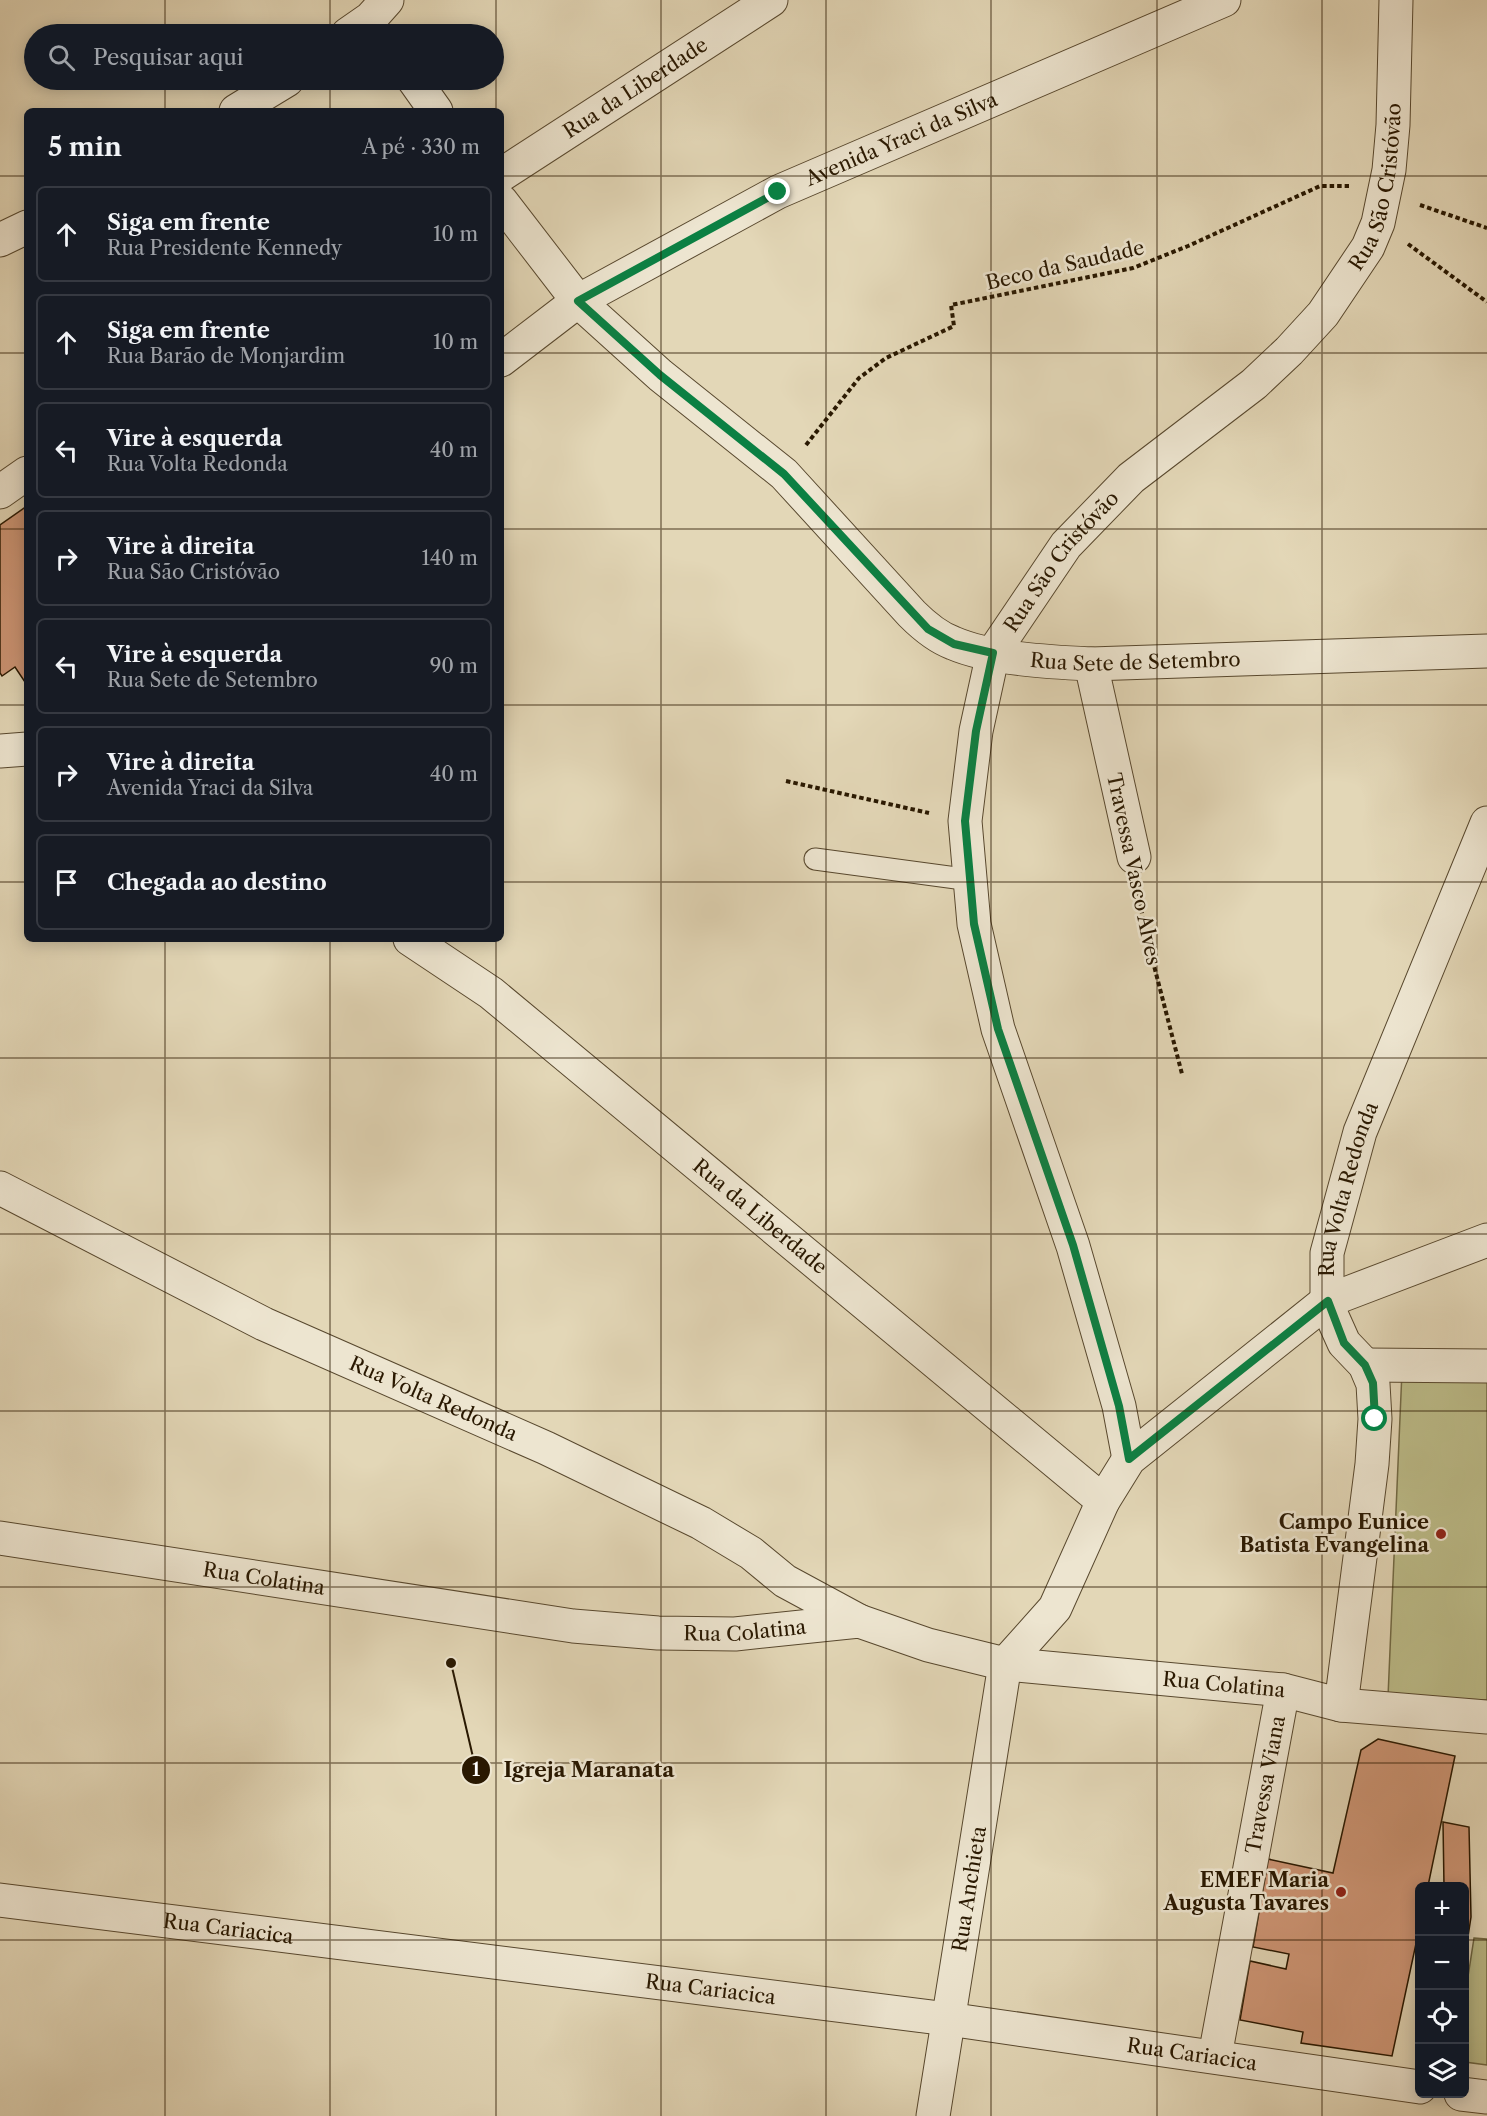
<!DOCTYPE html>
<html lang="pt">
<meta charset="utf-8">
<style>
body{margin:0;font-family:"Libre Caslon Text",serif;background:#242831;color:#f1f3f6}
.controls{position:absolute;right:18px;bottom:18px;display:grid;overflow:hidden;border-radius:9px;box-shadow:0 3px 15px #0003}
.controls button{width:54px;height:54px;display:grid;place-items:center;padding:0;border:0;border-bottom:2px solid #363941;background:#171b24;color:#f1f3f6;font:30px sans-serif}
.stop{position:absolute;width:18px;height:18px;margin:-14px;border:4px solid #0b8043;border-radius:50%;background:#fff}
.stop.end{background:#0b8043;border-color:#fff;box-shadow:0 2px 6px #0008}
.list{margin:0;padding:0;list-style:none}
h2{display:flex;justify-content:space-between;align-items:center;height:78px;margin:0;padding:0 24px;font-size:26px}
h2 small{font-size:20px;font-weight:400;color:#9ea1a6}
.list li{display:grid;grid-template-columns:39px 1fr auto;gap:18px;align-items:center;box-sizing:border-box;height:96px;margin:0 12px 12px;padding:0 12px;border:2px solid #363941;border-radius:9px}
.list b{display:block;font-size:22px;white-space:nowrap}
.list p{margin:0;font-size:20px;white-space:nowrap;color:#9ea1a6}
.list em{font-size:20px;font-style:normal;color:#9ea1a6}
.icon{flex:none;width:33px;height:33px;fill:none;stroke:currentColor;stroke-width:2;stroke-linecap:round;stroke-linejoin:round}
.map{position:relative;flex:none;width:1487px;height:2116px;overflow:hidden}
.search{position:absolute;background:#171b24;box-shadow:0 3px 15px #0003;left:24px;top:24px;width:480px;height:66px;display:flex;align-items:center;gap:15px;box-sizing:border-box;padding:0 21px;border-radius:33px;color:#9ea1a6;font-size:22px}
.panel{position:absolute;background:#171b24;box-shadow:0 3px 15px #0003;left:24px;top:108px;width:480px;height:834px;border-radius:9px}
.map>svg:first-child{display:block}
</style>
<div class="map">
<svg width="1487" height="2116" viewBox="0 0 1487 2116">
<rect width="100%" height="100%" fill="#e3d7b7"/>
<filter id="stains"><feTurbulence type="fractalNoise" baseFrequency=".00333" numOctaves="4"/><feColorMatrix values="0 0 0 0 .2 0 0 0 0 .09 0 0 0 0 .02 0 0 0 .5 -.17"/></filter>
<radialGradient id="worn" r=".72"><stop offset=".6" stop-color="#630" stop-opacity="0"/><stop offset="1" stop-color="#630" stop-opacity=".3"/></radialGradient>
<g fill="#bcbc89" stroke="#726a45" stroke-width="1.5">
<polygon points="1402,1371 1487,1372 1487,1700 1388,1697"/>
<polygon points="1474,1938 1487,1939 1487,2065 1465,2062 1465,1996"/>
</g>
<g fill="#ce9676" stroke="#291801" stroke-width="1.5">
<polygon points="27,506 27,685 15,667 2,676 0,673 0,525"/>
<polygon points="1378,1739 1455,1756 1428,1886 1420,1886 1420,1925 1392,2056 1301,2043 1303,2032 1240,2020 1250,1961 1286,1969 1289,1954 1253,1947 1268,1859 1333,1873 1361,1750"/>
<polygon points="1443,1822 1469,1827 1471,1917 1467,1943 1464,1943 1464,1886 1444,1886"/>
</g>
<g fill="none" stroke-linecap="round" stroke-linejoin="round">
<defs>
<polyline id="service" points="815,859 971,880"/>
<g id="minor">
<polyline points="348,34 371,18 387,0"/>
<polyline points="414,80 436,111"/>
<polyline points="236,111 287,80"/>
<path id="s1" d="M501,175L771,0"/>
<path id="s2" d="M501,201L578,301L660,375L784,474L912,614C924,626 937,637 953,643C990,659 1050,662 1091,664L1487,651"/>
<polyline points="0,240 27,227"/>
<path id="s3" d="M501,360L578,301L778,192L1224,0"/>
<polyline points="0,492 27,473"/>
<polyline points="1091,664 1134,857"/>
<polyline points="0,751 27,749"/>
<path id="s4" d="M410,939L491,993L1103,1501"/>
<path id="s5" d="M0,1188L264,1324L546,1448L701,1523L751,1553L785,1581L859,1621"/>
<polyline points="1365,1365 1487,1366"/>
<path id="s6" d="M1129,1459L1119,1406L1073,1246L998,1029L974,924L965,821L976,731L993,653L1066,545L1131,478L1254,384L1289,351L1323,314L1368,247L1378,223L1389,170L1393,125L1396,0"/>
<path id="s7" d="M0,1538L573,1626L658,1633L735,1634L859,1621L928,1645L1005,1664L1283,1690L1341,1705L1487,1717"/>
<polyline points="1005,1664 1055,1608 1103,1501 1129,1459 1327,1301 1487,1240"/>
<path id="s8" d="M1341,1705L1372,1464L1375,1419L1373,1384L1365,1365L1344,1343L1331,1314L1327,1301V1253L1360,1132L1487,823"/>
<path id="s9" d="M0,1900L948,2019L1420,2087"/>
<path id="s10" d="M1215,2056L1283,1690"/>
<polyline points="1461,2094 1487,2097"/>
<path id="s11" d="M933,2116L1005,1664"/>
</g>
</defs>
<use href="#service" stroke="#58482e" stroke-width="23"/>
<use href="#minor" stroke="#58482e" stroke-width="35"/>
<g stroke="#291801" stroke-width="4" stroke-dasharray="4.5 3" stroke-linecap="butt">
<polyline points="1420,205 1487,228"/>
<polyline points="1408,244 1487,302"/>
<polyline points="806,445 859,378 886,358 954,326 951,305 1133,268 1188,246 1320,186 1349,186"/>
<polyline points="786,781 929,813"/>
<polyline points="1139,894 1144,927 1182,1074"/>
</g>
<use href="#service" stroke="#ede5d0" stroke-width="21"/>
<use href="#minor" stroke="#ede5d0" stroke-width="33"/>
</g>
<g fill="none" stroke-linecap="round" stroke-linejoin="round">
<polyline stroke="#0b8043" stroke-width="8" points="778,192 578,301 660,375 784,474 928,629 954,644 993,653 976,731 965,821 974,924 998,1029 1073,1245 1119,1406 1129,1459 1328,1301 1344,1343 1365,1365 1373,1383 1375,1419"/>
</g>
<path fill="none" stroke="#291801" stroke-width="1.5" stroke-opacity="0.55" d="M165,0V34M330,0V34M496,0V111M661,0V2116M826,0V2116M991,0V2116M1157,0V2116M1322,0V2116M165,80V111M330,80V111M0,176H27M501,176H1487M0,353H27M501,353H1487M0,529H27M501,529H1487M0,705H27M501,705H1487M0,882H27M501,882H1487M165,939V2116M330,939V2116M496,939V2116M0,1058H1487M0,1234H1487M0,1411H1487M0,1587H1487M0,1763H1487M0,1940H1420M1464,1940H1487"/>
<g fill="#8f2418" stroke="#ede5d0" stroke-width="2">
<circle cx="1441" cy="1534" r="6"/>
<circle cx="1341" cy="1892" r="6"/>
</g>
<g text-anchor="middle" stroke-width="5" stroke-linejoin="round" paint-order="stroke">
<g font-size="20" fill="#291801" stroke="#ede5d0">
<text dy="7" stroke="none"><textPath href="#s1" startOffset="160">Rua da Liberdade</textPath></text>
<text dy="7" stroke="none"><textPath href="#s3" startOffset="459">Avenida Yraci da Silva</textPath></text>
<text dy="7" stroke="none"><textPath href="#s6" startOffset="1450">Rua São Cristóvão</textPath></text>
<text transform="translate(1065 265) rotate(-13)" y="7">Beco da Saudade</text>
<text dy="7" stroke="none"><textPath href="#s6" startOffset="946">Rua São Cristóvão</textPath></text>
<text dy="7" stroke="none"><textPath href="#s2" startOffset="820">Rua Sete de Setembro</textPath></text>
<text transform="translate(1134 869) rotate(78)" y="7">Travessa Vasco Alves</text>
<text dy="7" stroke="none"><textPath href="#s8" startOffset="534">Rua Volta Redonda</textPath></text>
<text dy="7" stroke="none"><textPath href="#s4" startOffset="447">Rua da Liberdade</textPath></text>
<text dy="7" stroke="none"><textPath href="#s5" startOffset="482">Rua Volta Redonda</textPath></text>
<text dy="7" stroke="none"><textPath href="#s7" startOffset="267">Rua Colatina</textPath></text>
<text dy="7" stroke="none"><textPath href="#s7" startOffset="752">Rua Colatina</textPath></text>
<text dy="7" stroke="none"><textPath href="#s7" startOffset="1239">Rua Colatina</textPath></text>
<text dy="7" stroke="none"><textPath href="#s10" startOffset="276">Travessa Viana</textPath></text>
<text dy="7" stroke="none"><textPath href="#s11" startOffset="230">Rua Anchieta</textPath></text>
<text dy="7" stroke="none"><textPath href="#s9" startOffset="230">Rua Cariacica</textPath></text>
<text dy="7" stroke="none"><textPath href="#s9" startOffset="716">Rua Cariacica</textPath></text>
<text dy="7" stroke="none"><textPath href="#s9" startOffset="1202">Rua Cariacica</textPath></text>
</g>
<g font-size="20" font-weight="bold" fill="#291801" stroke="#ede5d0" text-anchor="end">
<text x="1429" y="1529">Campo Eunice<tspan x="1429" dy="23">Batista Evangelina</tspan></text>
<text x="1329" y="1887">EMEF Maria<tspan x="1329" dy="23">Augusta Tavares</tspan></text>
</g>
</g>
<path fill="none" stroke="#291801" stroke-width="2" d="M451 1663L476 1770"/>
<g fill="#291801" stroke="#ede5d0" stroke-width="2">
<circle cx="451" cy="1663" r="6"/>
<circle cx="476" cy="1770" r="15"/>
</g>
<g font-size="18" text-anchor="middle" font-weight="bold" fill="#fff">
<text x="476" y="1776">1</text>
</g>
<g font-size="21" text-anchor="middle" font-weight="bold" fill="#291801" stroke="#ede5d0" stroke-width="5" stroke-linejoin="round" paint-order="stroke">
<text x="589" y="1777">Igreja Maranata</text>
</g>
<rect width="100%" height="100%" filter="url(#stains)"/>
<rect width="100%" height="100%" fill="url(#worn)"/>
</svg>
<div class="controls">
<button>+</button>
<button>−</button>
<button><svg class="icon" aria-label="locate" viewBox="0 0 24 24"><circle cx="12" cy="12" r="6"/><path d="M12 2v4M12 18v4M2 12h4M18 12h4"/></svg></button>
<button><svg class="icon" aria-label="layers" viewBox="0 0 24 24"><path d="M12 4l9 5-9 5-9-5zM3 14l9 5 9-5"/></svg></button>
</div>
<div class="stop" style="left:1375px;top:1419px"></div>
<div class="stop end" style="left:778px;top:192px"></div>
<div class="search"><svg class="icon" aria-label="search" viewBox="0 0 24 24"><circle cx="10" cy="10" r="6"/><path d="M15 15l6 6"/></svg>Pesquisar aqui</div>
<section class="panel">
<h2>5 min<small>A pé · 330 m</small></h2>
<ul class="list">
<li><svg class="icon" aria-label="ahead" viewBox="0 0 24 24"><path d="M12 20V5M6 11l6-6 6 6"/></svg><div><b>Siga em frente</b><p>Rua Presidente Kennedy</p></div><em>10 m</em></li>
<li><svg class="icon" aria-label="ahead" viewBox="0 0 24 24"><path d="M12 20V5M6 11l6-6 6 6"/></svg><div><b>Siga em frente</b><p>Rua Barão de Monjardim</p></div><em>10 m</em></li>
<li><svg class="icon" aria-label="left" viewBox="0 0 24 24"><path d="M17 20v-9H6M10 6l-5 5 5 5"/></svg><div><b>Vire à esquerda</b><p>Rua Volta Redonda</p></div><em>40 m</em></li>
<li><svg class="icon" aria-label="right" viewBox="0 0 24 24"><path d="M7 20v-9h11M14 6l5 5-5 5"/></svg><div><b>Vire à direita</b><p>Rua São Cristóvão</p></div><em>140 m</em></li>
<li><svg class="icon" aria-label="left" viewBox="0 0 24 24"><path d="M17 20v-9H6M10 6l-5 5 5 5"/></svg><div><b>Vire à esquerda</b><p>Rua Sete de Setembro</p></div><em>90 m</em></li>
<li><svg class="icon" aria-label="right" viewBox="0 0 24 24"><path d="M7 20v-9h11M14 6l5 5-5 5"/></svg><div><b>Vire à direita</b><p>Avenida Yraci da Silva</p></div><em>40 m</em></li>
<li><svg class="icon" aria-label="arrive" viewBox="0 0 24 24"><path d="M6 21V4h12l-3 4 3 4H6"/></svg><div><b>Chegada ao destino</b></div></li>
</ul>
</section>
</div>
